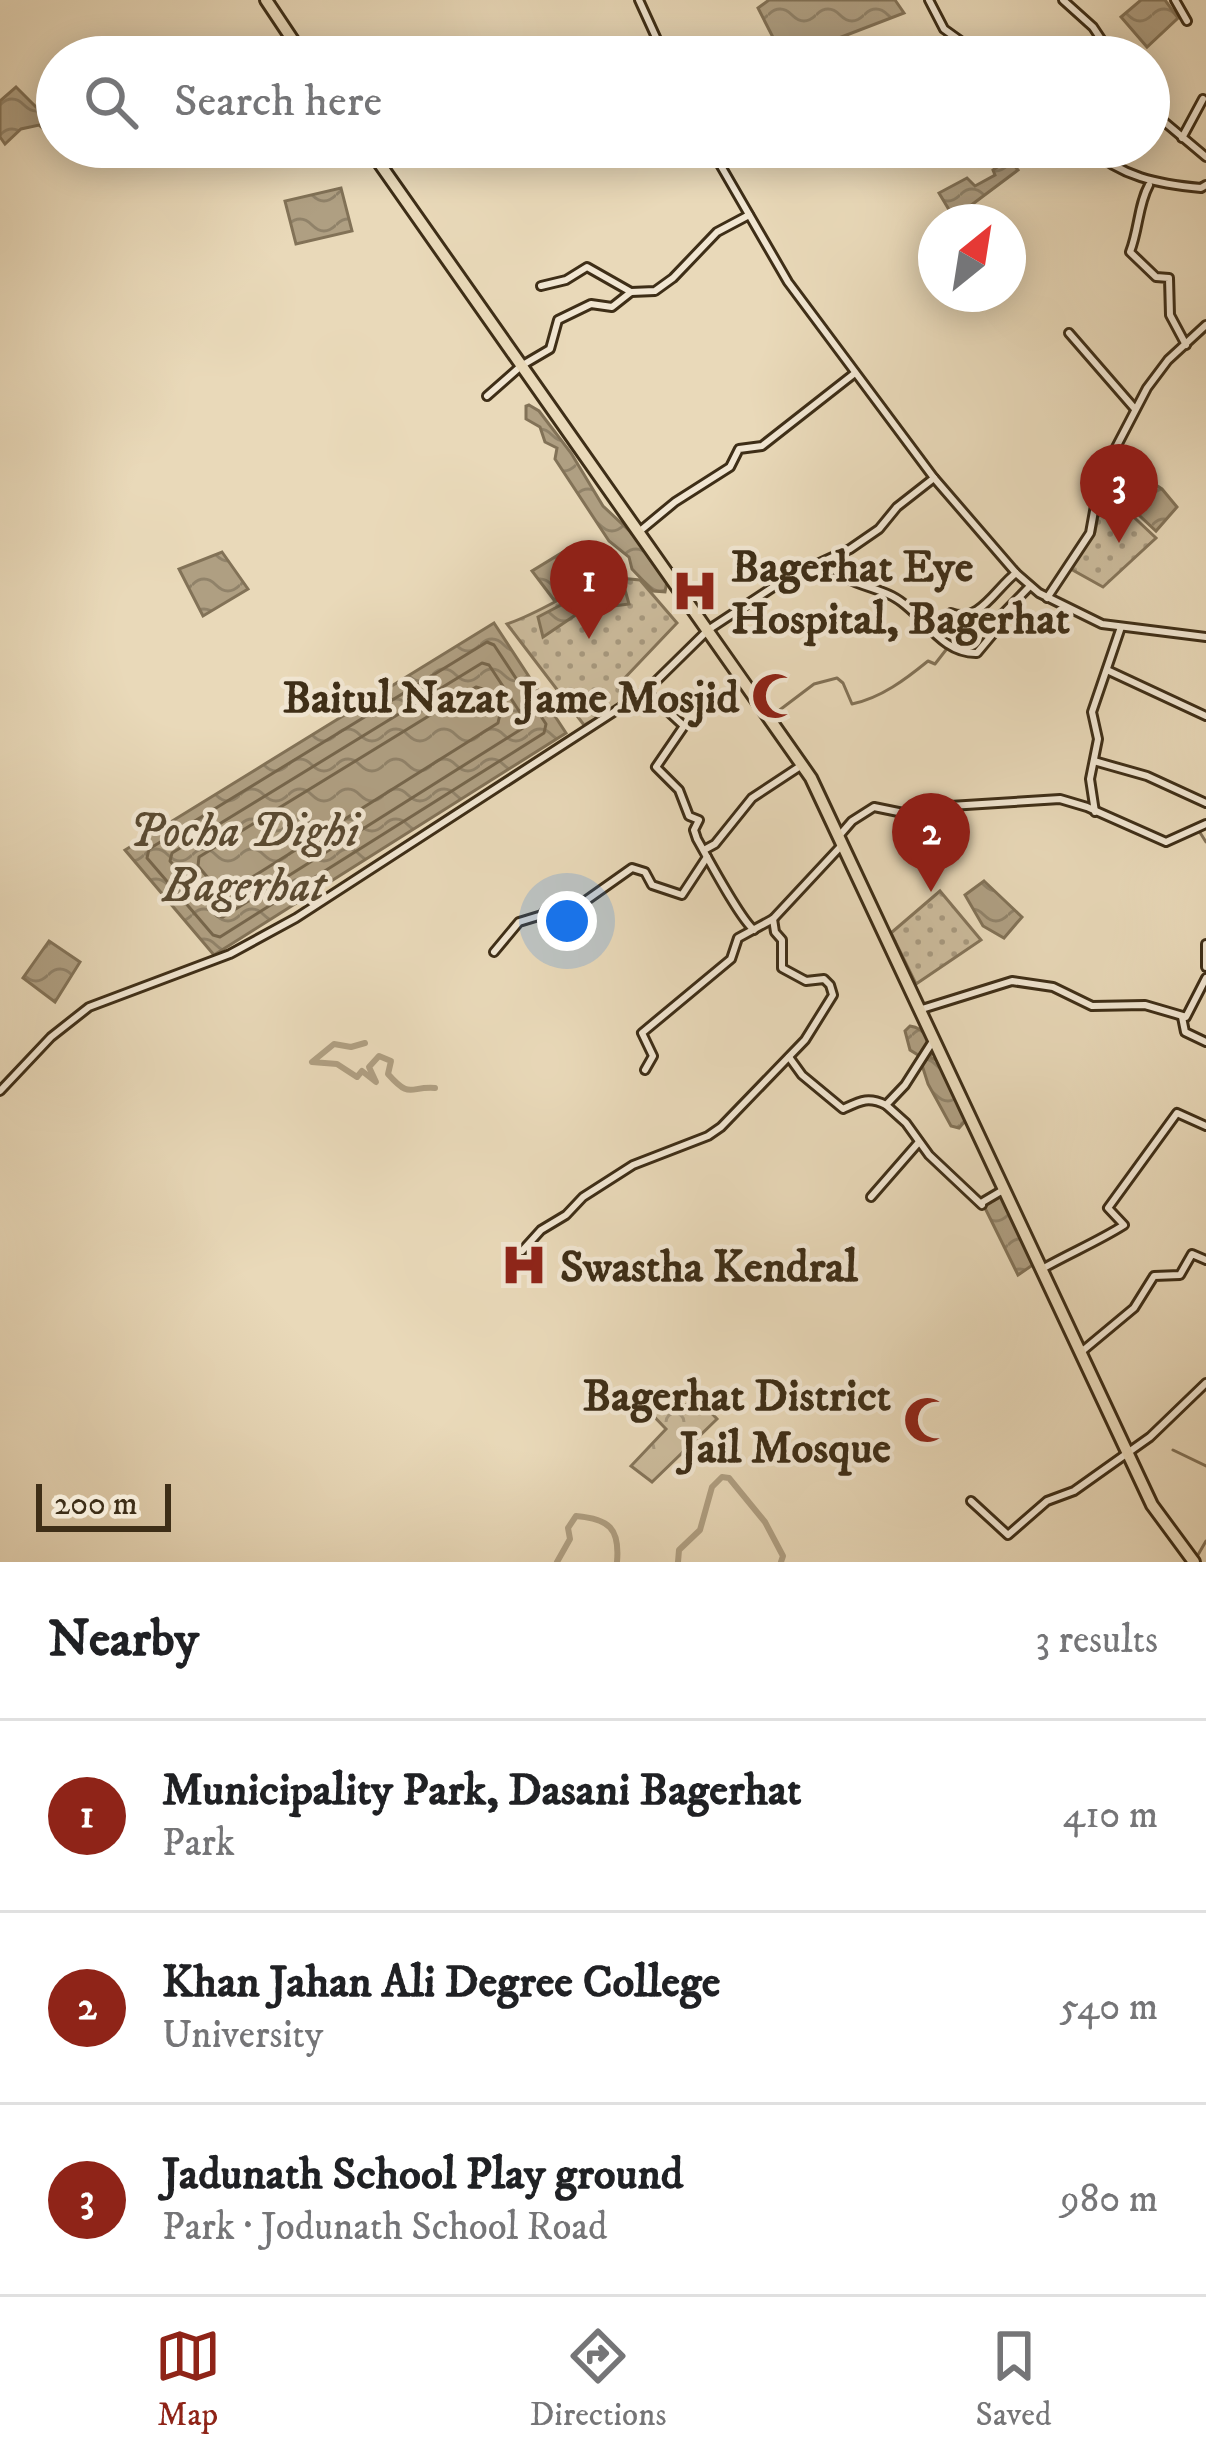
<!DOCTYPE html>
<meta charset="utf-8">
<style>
body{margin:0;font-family:"IM FELL DW Pica",serif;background:#f6f6f6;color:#202124}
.compass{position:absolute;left:918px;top:204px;width:108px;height:108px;border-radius:50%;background:#fff;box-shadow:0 6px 30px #0003;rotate:30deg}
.scale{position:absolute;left:36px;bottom:30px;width:135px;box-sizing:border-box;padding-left:12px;border:6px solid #3e2e17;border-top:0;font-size:33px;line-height:42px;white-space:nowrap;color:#3e2e17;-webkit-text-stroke:9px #f1e6d2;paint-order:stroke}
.you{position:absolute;left:567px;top:921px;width:42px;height:42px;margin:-30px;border:9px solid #fff;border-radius:50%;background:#1a73e8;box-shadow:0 0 0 18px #1a73e833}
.badge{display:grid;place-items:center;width:78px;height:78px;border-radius:50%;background:#8f2418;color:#fff;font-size:39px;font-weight:700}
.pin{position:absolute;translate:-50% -99px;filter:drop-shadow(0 3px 6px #0008)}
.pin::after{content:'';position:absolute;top:63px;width:42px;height:36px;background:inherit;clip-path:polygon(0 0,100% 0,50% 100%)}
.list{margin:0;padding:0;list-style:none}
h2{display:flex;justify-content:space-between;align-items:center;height:156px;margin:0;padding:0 48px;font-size:51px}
h2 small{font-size:39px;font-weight:400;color:#757577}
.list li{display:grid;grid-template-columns:78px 1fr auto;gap:36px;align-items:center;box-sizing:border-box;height:192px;padding:0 48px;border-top:3px solid #e0e0e0}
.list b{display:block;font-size:45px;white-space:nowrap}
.list p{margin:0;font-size:39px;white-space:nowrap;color:#757577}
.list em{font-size:39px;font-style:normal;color:#757577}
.icon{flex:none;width:66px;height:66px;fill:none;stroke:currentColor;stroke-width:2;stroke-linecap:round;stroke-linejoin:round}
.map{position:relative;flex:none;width:1206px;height:1562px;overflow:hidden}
.search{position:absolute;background:#fff;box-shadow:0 6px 30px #0003;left:36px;right:36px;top:36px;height:132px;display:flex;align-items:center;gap:30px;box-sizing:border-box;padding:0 42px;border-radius:66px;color:#757577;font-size:45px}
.sheet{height:732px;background:#fff}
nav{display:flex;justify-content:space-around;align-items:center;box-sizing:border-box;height:168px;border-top:3px solid #e0e0e0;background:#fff;font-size:33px;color:#757577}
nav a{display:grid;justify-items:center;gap:6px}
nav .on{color:#8f2418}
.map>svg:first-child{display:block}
</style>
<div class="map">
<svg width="1206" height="1562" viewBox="0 0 1206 1562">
<defs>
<pattern id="green-dots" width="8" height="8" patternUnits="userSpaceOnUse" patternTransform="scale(3)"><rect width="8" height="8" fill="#ccbc9d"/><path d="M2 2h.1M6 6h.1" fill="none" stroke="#a7997f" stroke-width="1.8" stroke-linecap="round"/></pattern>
<pattern id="forest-crowns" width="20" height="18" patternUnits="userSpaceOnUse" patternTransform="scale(3)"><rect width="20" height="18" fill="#ccbc9d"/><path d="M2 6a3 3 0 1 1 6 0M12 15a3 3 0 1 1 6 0" fill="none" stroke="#a7997f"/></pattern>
<pattern id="water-waves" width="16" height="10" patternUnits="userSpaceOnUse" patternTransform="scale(3)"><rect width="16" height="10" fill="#af9f82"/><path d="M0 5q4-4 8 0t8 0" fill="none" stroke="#908269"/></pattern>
</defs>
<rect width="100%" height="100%" fill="#e9d9b9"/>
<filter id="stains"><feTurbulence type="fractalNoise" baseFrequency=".00167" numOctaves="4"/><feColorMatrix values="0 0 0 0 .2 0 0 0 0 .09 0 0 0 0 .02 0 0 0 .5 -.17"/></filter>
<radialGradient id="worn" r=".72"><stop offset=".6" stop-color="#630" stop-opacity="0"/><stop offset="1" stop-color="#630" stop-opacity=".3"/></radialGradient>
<g fill="url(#green-dots)" stroke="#85755a" stroke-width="3">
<polygon points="1123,507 1156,538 1103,587 1069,568 1095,532 1098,516"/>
<path d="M608,577L640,580L677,623L619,684L628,701L584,725L507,624C543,612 572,589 608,577Z"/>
<polygon points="940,891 981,940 916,984 891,933"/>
</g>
<polygon fill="url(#forest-crowns)" stroke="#85755a" stroke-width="3" points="659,1389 681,1408 697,1397 717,1419 652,1482 631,1466 666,1429 643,1405"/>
<g fill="url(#water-waves)" stroke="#827257" stroke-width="3">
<polygon points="769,0 895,0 904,13 831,41 825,57 783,57 758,8"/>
<polygon points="1141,0 1165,0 1178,18 1147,47 1121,17"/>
<polygon points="16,87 52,123 45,130 39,125 21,129 5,144 0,137 0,101"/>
<polygon points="1009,159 1018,170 954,218 939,193 967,178 975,186 995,175 993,170"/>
<polygon points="341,188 352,231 296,244 285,201"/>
<polygon points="529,405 539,411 571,453 603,506 638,539 667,581 665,592 653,591 632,569 629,557 609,541 555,459 557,448 545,442 540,427 526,419 526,406"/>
<polygon points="1145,478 1162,489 1177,507 1156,531 1126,503 1127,493"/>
<polygon points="568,549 587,573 554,600 532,571"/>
<polygon points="222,552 248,589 203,616 179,569"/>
<polygon points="609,580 624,586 629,604 583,610 543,637 538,617"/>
<polygon points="494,623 566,733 214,955 125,850"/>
<polygon points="984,881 1022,917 1004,938 983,926 965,895"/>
<polygon points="49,941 80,962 55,1002 23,978"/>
<path d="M910,1026C926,1028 932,1044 931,1058L942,1062L966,1120L959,1128L951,1126L928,1084L922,1065L926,1060L910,1050L905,1031Z"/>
<polygon points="1002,1195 1037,1262 1018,1275 983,1204"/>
</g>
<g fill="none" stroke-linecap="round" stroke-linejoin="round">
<g stroke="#76664c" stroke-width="3">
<polygon points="487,642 494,645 546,724 544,733 220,937 213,935 147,858 149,849"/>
<polygon points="482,663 489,665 525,720 523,728 223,917 217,916 170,861 172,853"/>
<polygon points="476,687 483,689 500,714 498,723 227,893 220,892 198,866 199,857"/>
</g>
<g stroke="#827257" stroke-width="3">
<path d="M773,715L814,684L837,678L843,683L852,704C881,698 906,679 928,661L935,664L949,646"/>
<polyline points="673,748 683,731"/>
<polyline points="1199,831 1206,842"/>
<polyline points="732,894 743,911"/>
<polyline points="645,1157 669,1148"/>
<polyline points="1173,1450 1206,1466"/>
<polyline points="1195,1560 1206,1541"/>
</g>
<g stroke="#af9f82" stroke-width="6">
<path d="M365,1043L351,1047L334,1044L312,1062L337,1064L357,1077L362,1071L376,1082L369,1067L379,1056L391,1061L388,1074C411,1100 409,1086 435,1088"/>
<path d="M557,1562L570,1539L568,1528L576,1516C609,1519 620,1528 617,1562"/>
<polyline points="678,1562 679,1550 700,1530 712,1487 722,1477 729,1478 765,1522 783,1556 781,1562"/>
</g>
<defs>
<g id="secondary">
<polyline points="639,0 665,57"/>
<polyline points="929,0 944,29 983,57"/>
<polyline points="1063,0 1093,27 1113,57"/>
<polyline points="1175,0 1187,21"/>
<polyline points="1149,109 1206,157"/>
<polyline points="1182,138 1203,99"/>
<polyline points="710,147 788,282 934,478 1016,573 1039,593 1102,624 1206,637"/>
<path d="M1089,147C1121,177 1158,184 1201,188L1206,185"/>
<path d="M1149,185C1138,205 1139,229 1130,252L1156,277L1169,278L1170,315L1186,345"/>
<polyline points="541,286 566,280 587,267 631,292"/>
<polyline points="1069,333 1135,409"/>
<polyline points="487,396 521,366 550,349 558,320 591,304 612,307 631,292 655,291 673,278 717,232 749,215"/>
<polyline points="640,531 675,502 730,467 739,449 762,446 855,373"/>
<path d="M826,561C841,583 870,585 892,596C923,612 939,654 977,653L997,629L1001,616L1030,586"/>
<polyline points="1047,598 1090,533 1100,478 1147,388 1168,360 1206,325"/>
<path d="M930,630L951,613C979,624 995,589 1016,573"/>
<polyline points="1107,670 1206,716"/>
<path d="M646,691L684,726L656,767L679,790L689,816L699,820L694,830L697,839C709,860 740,919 754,930"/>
<polyline points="1094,761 1147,776 1206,803"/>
<polyline points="1095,812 1090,779 1098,739 1092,712 1121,627"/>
<polyline points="839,836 852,821 874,807 923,817 950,806 1060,799 1087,807 1166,842 1206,824"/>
<polyline points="704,850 715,844 752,798 802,765"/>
<polyline points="1206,944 1206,967"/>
<polyline points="494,952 519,922 542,915 549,906 574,909 632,868 645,872 652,885 682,895 707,857"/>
<polyline points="922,1009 1012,981 1053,987 1092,1006 1145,1005 1186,1017 1206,978"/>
<polyline points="1182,1017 1185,1032 1206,1042"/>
<polyline points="933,1041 905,1085 886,1105 906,1123 929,1155 982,1205"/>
<path d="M789,1057L802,1075L843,1109C860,1101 868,1096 886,1105"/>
<polyline points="645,1070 653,1056 642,1033 731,959 738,938 773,919 842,845"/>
<polyline points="0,1091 51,1037 89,1007 230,954 296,918 646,691 708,630 787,578 850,549 879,529 897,507 934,478"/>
<polyline points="871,1197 919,1142"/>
<polyline points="981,1203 1003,1190"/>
<polyline points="522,1251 541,1230 566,1215 583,1197 633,1165 708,1136 721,1127 805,1040 833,995 830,985 824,979 806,981 782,968 782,940 775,932 773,919"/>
<path d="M1042,1269C1070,1253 1097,1242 1124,1225L1108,1208L1177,1113L1206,1126"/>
<polyline points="1080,1353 1134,1308 1154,1276 1180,1275 1192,1254 1206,1260"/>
<polyline points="971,1501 1008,1535 1047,1501 1074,1491 1150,1437 1206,1383"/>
</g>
<g id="highway">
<polyline points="266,0 304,57"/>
<polyline points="368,147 811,778 1152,1505 1194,1562"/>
</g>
</defs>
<use href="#secondary" stroke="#3e2e17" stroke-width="12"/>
<use href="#highway" stroke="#3e2e17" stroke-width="16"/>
<use href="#secondary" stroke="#f1e6d2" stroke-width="6"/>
<use href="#highway" stroke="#e9d9b9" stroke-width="10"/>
</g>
<defs>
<symbol id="hospital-bare" viewBox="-9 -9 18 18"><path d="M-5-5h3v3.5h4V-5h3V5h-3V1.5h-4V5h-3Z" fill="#8f2418" stroke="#f1e6d2" stroke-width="2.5" paint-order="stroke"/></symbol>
<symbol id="mosque-bare" viewBox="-9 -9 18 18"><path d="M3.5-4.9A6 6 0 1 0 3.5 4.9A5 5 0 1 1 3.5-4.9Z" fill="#8f2418" stroke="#f1e6d2" stroke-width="2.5" paint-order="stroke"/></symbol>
</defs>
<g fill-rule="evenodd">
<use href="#hospital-bare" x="662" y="558" width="66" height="66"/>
<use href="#mosque-bare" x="742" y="663" width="66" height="66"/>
<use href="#hospital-bare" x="491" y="1232" width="66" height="66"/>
<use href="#mosque-bare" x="894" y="1387" width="66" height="66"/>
</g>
<g text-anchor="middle" stroke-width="9" stroke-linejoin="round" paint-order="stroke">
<g font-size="45" font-weight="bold" fill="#3e2e17" stroke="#f1e6d2" text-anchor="start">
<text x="731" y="581">Bagerhat Eye<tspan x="731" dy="52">Hospital, Bagerhat</tspan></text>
<text x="739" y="712" text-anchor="end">Baitul Nazat Jame Mosjid</text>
<text x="560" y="1281">Swastha Kendral</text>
<text x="891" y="1410" text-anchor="end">Bagerhat District<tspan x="891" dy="52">Jail Mosque</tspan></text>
</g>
<g font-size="48" font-style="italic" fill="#5a4a32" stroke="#f1e6d2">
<text x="244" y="846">Pocha Dighi<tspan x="244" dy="55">Bagerhat</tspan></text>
</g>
</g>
<rect width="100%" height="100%" filter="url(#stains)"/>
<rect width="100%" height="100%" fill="url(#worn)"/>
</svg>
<svg class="compass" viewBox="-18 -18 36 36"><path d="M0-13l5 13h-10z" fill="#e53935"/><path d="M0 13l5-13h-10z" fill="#757577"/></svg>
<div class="scale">200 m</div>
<div class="you"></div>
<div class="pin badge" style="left:589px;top:639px">1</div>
<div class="pin badge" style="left:931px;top:892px">2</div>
<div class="pin badge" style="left:1119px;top:543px">3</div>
<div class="search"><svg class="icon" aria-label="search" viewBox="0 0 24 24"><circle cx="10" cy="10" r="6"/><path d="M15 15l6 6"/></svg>Search here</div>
</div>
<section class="sheet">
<h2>Nearby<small>3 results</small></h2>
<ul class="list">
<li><span class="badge">1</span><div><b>Municipality Park, Dasani Bagerhat</b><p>Park</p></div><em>410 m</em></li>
<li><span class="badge">2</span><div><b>Khan Jahan Ali Degree College</b><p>University</p></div><em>540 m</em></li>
<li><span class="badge">3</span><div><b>Jadunath School Play ground</b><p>Park · Jodunath School Road</p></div><em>980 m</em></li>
</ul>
</section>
<nav>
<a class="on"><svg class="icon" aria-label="map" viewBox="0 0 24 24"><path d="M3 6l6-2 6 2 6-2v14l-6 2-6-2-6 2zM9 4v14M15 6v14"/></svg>Map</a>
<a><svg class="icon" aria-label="directions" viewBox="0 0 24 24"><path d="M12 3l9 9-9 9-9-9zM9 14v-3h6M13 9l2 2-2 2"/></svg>Directions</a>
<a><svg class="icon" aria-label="saved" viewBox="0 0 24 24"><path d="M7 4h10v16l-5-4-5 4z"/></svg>Saved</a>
</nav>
